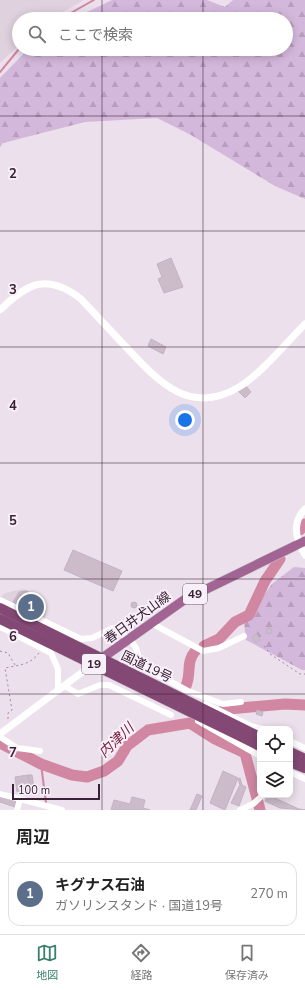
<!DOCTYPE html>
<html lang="ja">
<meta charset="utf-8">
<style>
body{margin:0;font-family:"Nunito Sans","Noto Sans JP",sans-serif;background:#f6f6f6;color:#222}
.controls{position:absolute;right:12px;bottom:12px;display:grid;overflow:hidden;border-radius:8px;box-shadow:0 2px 10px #0003}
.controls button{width:36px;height:36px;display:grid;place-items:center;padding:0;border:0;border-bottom:1px solid #e0e0e0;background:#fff;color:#222;font:20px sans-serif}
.scale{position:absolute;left:12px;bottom:10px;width:88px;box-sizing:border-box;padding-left:4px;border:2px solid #3b2135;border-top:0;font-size:11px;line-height:14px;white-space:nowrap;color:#3b2135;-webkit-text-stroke:3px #f7f0f8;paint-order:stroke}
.you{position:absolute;left:185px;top:420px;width:14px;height:14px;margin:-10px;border:3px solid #fff;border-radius:50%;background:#1a73e8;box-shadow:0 0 0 6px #1a73e833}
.badge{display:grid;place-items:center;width:26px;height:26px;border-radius:50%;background:#3a806d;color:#fff;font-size:13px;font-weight:700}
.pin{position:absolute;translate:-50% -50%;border:2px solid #fff;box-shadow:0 1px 4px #0006}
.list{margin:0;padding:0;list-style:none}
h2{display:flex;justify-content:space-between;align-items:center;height:52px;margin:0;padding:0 16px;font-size:17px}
h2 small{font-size:13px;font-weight:400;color:#767676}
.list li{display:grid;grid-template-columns:26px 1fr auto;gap:12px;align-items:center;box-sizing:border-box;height:64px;margin:0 8px 8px;padding:0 8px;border:1px solid #e0e0e0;border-radius:12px}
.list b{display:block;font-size:15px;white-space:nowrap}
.list p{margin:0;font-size:13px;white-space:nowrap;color:#767676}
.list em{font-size:13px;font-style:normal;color:#767676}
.icon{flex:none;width:22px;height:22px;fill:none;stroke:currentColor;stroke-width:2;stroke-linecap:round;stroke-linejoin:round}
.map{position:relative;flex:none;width:305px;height:810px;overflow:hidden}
.search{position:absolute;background:#fff;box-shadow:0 2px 10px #0003;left:12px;right:12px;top:12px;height:44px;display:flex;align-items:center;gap:10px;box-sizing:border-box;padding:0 14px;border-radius:22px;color:#767676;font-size:15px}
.sheet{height:124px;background:#fff}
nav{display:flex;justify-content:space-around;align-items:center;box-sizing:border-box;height:56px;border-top:1px solid #e0e0e0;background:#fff;font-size:11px;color:#767676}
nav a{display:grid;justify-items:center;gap:2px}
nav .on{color:#3a806d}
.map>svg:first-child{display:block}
</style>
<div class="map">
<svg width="305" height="810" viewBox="0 0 305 810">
<defs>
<pattern id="forest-firs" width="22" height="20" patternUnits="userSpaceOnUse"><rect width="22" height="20" fill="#d4b8dc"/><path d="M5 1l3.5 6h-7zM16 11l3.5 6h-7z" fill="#b79ebd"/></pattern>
</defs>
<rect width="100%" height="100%" fill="#ebe0eb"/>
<g fill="#dfd1de">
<polygon points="0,0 84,0 51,19 19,19 19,45 0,63"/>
<polygon points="24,589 41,597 42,604 46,609 45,620 0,597 5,593"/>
</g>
<g fill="url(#forest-firs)">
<polygon points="112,0 207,0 225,7 233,0 305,0 305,199 275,186 191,135 157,118 85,122 3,143 0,147 0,78 28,49 286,49 286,19 73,19"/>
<polygon points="294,567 305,568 305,670 302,670 246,640 244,623 272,584"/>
</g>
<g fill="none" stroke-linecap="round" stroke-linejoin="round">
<g stroke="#d187a2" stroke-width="2">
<polyline points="60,19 94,0"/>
<polyline points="0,72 19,49"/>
<polyline points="41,764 46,803"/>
</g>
<g stroke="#d187a2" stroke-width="11">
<polyline points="300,530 305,524"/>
<polyline points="204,646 219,639 235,622 249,615 265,581 280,559"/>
<path d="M186,686C192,671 185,663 196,650"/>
<polyline points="190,723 215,739 245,753 260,810"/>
<polyline points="0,743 41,764 72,775 87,777 104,771 118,761 127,746 148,730 190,723 229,709 285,704 305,705"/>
</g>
</g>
<g fill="#ccbcca" stroke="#c4b2c3">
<polygon points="171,258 183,287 164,293 158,279 162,277 157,264"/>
<polygon points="151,339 166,347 163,354 148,346"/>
<polygon points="245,385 251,392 245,398 238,391"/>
<polygon points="73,550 122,571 113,591 64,570"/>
<polygon points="26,591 39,597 40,605 18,594 19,592"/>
<polygon points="18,594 34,602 30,611 13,602"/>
<circle cx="134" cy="605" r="3"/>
<circle cx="269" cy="631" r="3"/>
<polygon points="257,634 260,640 256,643 252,637"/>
<polygon points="257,710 263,712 262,716 256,714"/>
<polygon points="223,771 238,778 225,810 210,803"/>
<polygon points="28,775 32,775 34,788 30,789"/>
<polygon points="28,775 31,790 17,792 15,777"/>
<polygon points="240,778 242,785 246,787 239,806 231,803 240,785 238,779"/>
<polygon points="197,794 202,796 196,810 190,810"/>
<polygon points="268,795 299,809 305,810 280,808 265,801"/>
<polygon points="0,797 14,800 16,802 15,807 0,802"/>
<polygon points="132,797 145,800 143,808 150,810 111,810 114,800 130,804"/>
</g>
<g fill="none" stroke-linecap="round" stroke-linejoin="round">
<defs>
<polyline id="primary" points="98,661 184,600 305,541"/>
<g id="trunk">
<polyline points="0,608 260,737"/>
<polyline points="0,619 260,746"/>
<polyline points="290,752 305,759"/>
<polyline points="290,762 305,768"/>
</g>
</defs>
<use href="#primary" stroke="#c8c1c6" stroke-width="10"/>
<use href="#trunk" stroke="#c8c1c6" stroke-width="11"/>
<g stroke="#af80a7" stroke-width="1" stroke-dasharray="2 3" stroke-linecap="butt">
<polyline points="264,646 270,654 300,674 305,674"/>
<polyline points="0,651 8,653 15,665"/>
<path d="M8,719V713L12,710L5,668C19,665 30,665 39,653"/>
</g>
<g stroke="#fff" stroke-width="6">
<polyline points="0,600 81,639 92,638 113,628 130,639 136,648 140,660 147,669 188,691 223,704 241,702"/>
<polyline points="151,623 203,651 219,648 244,636"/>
<polyline points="0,627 51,653 58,669 58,691"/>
<polyline points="65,686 78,694 100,685 109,685 171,715"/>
<polyline points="206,704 251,726 263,729"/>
<polyline points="198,721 260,756"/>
<polyline points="0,737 17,748 40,751"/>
<polyline points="290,741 305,748"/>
<polyline points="290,772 305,779"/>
<polyline points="0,794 62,810"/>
<polyline points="17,810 20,799"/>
<polyline points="240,810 253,804 263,795"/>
</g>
<g stroke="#fff" stroke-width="7">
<path d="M0,310C28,283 46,273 80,298C95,314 110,330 126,347C157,380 189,417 239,387C261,374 286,343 305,324"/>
<path d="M305,509C291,523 296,540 305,555"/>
<polyline points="0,734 93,664"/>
</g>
<use href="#primary" stroke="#a16493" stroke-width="9"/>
<use href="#trunk" stroke="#844875" stroke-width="10"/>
</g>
<path fill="none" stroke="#3b2135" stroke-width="1" stroke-opacity="0.55" d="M102,0V19M203,0V19M102,49V810M203,49V810M0,116H305M0,231H305M0,347H305M0,463H305M0,579H305M0,694H305"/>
<g text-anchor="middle" stroke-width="4" stroke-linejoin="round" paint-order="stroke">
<g fill="#f7f0f8" stroke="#735f70" stroke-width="1">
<rect x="183" y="584" width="24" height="20" rx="3"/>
<rect x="82" y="654" width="24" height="20" rx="3"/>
</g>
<g font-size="12" font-weight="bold" fill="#3b2135">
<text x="195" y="598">49</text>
<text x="94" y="668">19</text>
</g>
<g font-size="13" fill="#3b2135" stroke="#f7f0f8">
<text transform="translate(137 617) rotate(-36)" y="5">春日井犬山線</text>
<text transform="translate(147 666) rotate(26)" y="5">国道19号</text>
</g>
<g font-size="14" font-style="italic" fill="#771b3b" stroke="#f7f0f8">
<text transform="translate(116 740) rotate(-44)" y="5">内津川</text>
</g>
</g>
<g font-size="13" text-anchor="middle" font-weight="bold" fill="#3b2135" stroke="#f7f0f8" stroke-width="4" stroke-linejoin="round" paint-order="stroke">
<text x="13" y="178">2</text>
<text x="13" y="294">3</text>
<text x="13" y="410">4</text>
<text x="13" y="525">5</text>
<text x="13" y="641">6</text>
<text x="13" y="757">7</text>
</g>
</svg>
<div class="controls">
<button><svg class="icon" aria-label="locate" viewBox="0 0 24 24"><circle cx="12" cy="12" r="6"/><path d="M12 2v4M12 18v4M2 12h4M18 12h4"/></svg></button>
<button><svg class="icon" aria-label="layers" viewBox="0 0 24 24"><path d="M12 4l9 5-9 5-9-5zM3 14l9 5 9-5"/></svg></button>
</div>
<div class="scale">100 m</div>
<div class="you"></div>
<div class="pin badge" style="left:31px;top:607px;background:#5c6f8a">1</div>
<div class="search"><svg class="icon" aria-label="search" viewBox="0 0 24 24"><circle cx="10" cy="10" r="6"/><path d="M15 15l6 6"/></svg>ここで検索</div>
</div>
<section class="sheet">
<h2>周辺<small></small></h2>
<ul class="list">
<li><span class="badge" style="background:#5c6f8a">1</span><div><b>キグナス石油</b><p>ガソリンスタンド · 国道19号</p></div><em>270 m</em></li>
</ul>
</section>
<nav>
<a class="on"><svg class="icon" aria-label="map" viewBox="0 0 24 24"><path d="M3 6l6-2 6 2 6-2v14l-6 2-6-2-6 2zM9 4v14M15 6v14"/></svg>地図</a>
<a><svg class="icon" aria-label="directions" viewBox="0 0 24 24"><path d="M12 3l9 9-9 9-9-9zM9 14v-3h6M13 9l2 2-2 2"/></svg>経路</a>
<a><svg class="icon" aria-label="saved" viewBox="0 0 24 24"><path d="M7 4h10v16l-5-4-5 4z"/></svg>保存済み</a>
</nav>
